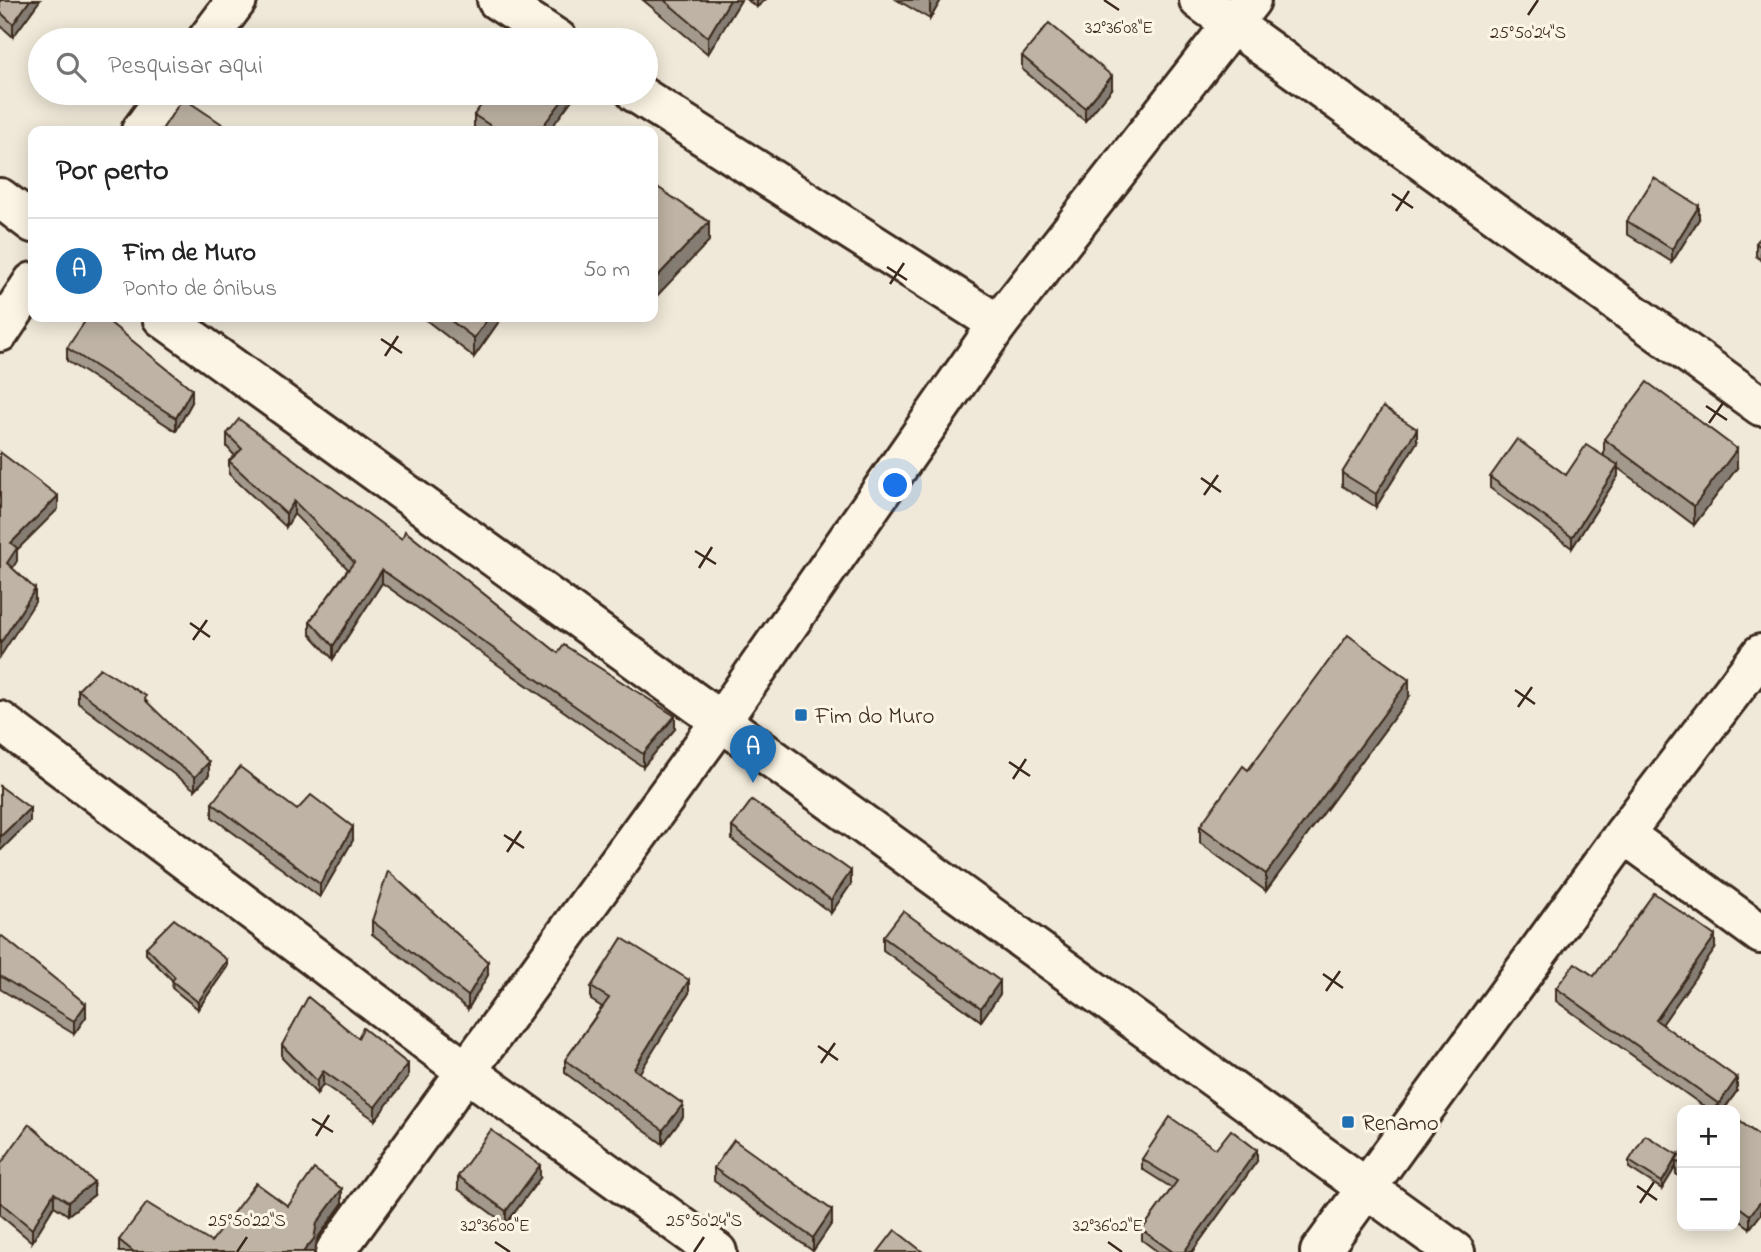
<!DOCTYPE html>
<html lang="pt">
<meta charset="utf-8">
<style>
body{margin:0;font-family:"Indie Flower",sans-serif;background:#f2f2f2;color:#222}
.controls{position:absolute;right:21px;bottom:21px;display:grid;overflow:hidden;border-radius:14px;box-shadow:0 4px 18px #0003}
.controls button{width:63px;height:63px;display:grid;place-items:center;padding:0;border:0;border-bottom:2px solid #e0e0e0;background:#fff;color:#222;font:35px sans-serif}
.you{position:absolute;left:896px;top:486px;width:24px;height:24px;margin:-18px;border:5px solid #fff;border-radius:50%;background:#1a73e8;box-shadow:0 0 0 10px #1a73e833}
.badge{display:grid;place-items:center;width:46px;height:46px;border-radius:50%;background:#1f6fb2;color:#fff;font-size:23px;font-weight:700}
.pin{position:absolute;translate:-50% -58px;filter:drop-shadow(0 2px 4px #0008)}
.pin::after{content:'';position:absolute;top:37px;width:24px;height:21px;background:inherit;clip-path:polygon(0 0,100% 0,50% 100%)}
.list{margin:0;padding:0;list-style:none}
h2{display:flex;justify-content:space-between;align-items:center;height:91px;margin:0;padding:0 28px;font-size:30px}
h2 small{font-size:23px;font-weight:400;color:#767676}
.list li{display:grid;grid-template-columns:46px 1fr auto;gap:21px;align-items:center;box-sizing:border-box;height:105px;padding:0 28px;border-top:2px solid #e0e0e0}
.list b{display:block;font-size:26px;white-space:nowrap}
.list p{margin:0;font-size:23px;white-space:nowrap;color:#767676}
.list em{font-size:23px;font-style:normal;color:#767676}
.icon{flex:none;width:38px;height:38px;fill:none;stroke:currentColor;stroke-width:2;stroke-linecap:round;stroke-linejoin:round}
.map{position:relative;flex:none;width:1761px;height:1252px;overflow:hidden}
.search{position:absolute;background:#fff;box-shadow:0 4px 18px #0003;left:28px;top:28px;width:630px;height:77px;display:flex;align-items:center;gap:18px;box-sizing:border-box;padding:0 24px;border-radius:38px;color:#767676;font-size:26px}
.panel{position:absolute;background:#fff;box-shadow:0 4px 18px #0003;left:28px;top:126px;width:630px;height:196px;border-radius:14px}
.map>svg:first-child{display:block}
</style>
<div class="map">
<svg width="1761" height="1252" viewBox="0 0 1761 1252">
<rect width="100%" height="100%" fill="#f0e9d9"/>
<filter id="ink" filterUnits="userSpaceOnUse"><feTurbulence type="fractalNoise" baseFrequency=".0143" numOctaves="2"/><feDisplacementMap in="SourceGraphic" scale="14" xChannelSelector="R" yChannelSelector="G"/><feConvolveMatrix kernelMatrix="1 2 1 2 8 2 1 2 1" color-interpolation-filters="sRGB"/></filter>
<g filter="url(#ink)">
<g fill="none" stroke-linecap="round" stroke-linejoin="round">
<defs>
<g id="minor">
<polyline points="497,0 558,40"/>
<polyline points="1199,0 1761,406"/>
<polyline points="207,40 237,0"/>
<polyline points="636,93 998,324"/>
<polyline points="141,131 169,93"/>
<polyline points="0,332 33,282"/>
<polyline points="0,721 466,1071 717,1252"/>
<polyline points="1624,834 1761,934"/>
<polyline points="335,1252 721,721 998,324 1251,0"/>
<polyline points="1320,1252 1624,834 1761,654"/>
</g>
<g id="tertiary">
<polyline points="0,198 33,223"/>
<polyline points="162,317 1455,1252"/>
</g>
</defs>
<use href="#minor" stroke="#3b2a1e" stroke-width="44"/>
<use href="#tertiary" stroke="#3b2a1e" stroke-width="44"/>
<use href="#minor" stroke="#fcf5e5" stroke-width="38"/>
<use href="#tertiary" stroke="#fcf5e5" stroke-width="38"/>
</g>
<g fill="#a39a8d" stroke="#3b2a1e" stroke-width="2">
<polygon points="0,0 40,0 13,37 0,25"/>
<polygon points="643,0 741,0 708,54"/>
<polygon points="747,0 765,0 757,7"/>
<polygon points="897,0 941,0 930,19"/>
<polygon points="1022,56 1112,89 1085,121 1022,69"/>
<polygon points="474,115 549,131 479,131 474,128"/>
<polygon points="1699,219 1672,262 1627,234 1627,221"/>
<polygon points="1761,237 1761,260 1756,256 1756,243"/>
<polygon points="422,317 502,317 474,357"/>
<polygon points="67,348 192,402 176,431 67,361"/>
<polygon points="227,434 558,653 675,729 643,767 382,583 333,659 310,634 310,621 348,569 294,514 286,527 229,474 229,461 235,456 227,447"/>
<polygon points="1604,439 1737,468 1694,525 1618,468 1618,476 1572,548 1490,488 1490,477 1566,475 1604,457"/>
<polygon points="1417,442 1376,507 1342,486 1342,473"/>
<polygon points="78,690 146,701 209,775 195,790 78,703"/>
<polygon points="1409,697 1266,891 1200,843 1200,826 1248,770"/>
<polygon points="212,803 297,810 353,840 320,897 212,817"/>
<polygon points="732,827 851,884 831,913 732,840"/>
<polygon points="372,921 488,975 468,1009 372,934"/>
<polygon points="883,937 1000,994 981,1021 883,950"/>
<polygon points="0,938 86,1017 74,1034 0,989"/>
<polygon points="146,947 227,967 198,1009 172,988 173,981 146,954"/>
<polygon points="1715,949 1662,1024 1737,1091 1724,1110 1709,1110 1556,1001 1556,988 1594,976"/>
<polygon points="591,987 689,993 639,1073 683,1117 663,1144 565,1073 565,1060 602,1007 591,1000"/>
<polygon points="358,1038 408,1077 375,1120 323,1084 317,1094 282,1058 282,1045"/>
<polygon points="1735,1118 1761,1137 1761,1214 1750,1228 1735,1217"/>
<polygon points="1216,1149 1257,1161 1192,1252 1158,1252 1142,1240 1142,1230 1172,1188 1142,1169 1142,1159"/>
<polygon points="1678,1158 1682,1165 1682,1178 1676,1174 1676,1166 1662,1189 1629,1168 1629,1161"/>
<polygon points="0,1165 94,1195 68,1215 54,1206 32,1242 0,1215"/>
<polygon points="714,1168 832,1223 813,1251 714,1181"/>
<polygon points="458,1176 540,1178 506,1224 458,1189"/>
<polygon points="342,1204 317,1239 315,1252 119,1252 119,1240 211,1242 288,1206"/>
</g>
<g fill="#857d73" stroke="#3b2a1e" stroke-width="2">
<polygon points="30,0 40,0 13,37 13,24"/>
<polygon points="730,0 741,0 708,54 708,37"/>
<polygon points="757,0 765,0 757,7"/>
<polygon points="931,0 941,0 930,19 930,1"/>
<polygon points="1112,76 1112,89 1085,121 1085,108"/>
<polygon points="568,93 577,93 549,131 539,131"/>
<polygon points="1699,206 1699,219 1672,262 1672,249"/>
<polygon points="709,222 709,241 653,300 653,281"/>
<polygon points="489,317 502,317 474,357 474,338"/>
<polygon points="192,389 192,402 176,431 176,418"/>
<polygon points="1417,429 1417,442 1376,507 1376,494"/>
<polygon points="1737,449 1737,468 1694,525 1694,506"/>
<polygon points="1618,465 1618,476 1572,548 1572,537"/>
<polygon points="58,496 58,509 17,550 17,561 7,577 7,563 11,543"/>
<polygon points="294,501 294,514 286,527 286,514"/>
<polygon points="382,570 382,583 333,659 333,646"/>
<polygon points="35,589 35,602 0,657 0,644"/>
<polygon points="1409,680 1409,697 1266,891 1266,874"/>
<polygon points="675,716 675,729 643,767 643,754"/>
<polygon points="209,762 209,775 195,790 195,777"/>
<polygon points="30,808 30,821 0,851 0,837"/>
<polygon points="353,827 353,840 320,897 320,884"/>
<polygon points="851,871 851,884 831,913 831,900"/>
<polygon points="1715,936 1715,949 1656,1033 1656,1020"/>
<polygon points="227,960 227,967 198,1009 198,1002"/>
<polygon points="488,962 488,975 468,1009 468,996"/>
<polygon points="689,980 689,993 634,1082 634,1069"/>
<polygon points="1000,981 1000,994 981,1021 981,1008"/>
<polygon points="86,1004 86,1017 74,1034 74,1021"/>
<polygon points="408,1064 408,1077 375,1120 375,1107"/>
<polygon points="323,1071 323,1084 317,1094 317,1081"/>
<polygon points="1737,1078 1737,1091 1723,1110 1719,1110 1719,1104"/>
<polygon points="683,1104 683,1117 663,1144 663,1130"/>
<polygon points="1257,1150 1257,1161 1192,1252 1184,1252"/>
<polygon points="1678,1155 1678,1162 1676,1161 1676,1166 1662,1189 1662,1182"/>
<polygon points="540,1165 540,1178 506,1224 506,1211"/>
<polygon points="94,1182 94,1195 68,1215 68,1202"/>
<polygon points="342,1189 342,1204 317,1239 315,1252 303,1252 317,1223"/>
<polygon points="54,1193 54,1206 32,1242 32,1229"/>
<polygon points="1761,1201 1761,1214 1750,1228 1750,1215"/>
<polygon points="832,1210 832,1223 813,1251 813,1238"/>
</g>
<g fill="#beb3a4" stroke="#3b2a1e" stroke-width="2">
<polygon points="0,0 30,0 13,24 0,12"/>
<polygon points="664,0 730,0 708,37"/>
<polygon points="1049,23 1112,76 1085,108 1022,56"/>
<polygon points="490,93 568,93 539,131 499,131 474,115"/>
<polygon points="183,98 225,126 222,131 161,131"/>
<polygon points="1654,178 1699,206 1672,249 1627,221"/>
<polygon points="653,184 709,222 653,281"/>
<polygon points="1761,237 1761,247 1756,243"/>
<polygon points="88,317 103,317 192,389 176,418 67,348"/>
<polygon points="446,317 489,317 474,338"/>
<polygon points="1647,382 1737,449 1694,506 1604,439"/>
<polygon points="1383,407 1417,429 1376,494 1342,473"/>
<polygon points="239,419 402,539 405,531 558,653 564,645 675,716 643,754 382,570 333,646 310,621 354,562 294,501 286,514 229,461 242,449 227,434"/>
<polygon points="1517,439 1566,475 1586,445 1618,465 1572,537 1490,477"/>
<polygon points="0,452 58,496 11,543 17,548 7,563 35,589 0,644"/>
<polygon points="1348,635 1409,680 1266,874 1200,826 1243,766 1248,770"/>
<polygon points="100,668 146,696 145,700 209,762 195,777 78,690"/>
<polygon points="240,767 297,810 311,795 353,827 320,884 212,803"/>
<polygon points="0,786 30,808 0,837"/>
<polygon points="752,800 851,871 831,900 732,827"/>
<polygon points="388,871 488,962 468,996 372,921"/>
<polygon points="1654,893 1715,936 1656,1020 1737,1078 1719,1104 1556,988 1575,963 1594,976"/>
<polygon points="903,911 1000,981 981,1008 883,937"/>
<polygon points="174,919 227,960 198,1002 172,981 175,977 146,947"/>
<polygon points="2,936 86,1004 74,1021 0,976 0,938"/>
<polygon points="622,938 689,980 634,1069 683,1104 663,1130 565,1060 609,998 591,987"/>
<polygon points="308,997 358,1038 363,1028 408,1064 375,1107 323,1071 317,1081 282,1045"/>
<polygon points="1717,1105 1724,1110 1713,1110"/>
<polygon points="1170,1117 1216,1149 1231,1130 1257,1150 1184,1252 1173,1252 1142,1230 1177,1181 1142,1159"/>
<polygon points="1735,1118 1761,1137 1761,1201 1750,1215 1735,1204"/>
<polygon points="29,1124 94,1182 68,1202 54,1193 32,1229 0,1202 0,1165"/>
<polygon points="491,1130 540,1165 506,1211 458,1176"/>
<polygon points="1645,1135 1678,1155 1662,1182 1629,1161"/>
<polygon points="734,1140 832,1210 813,1238 714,1168"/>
<polygon points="1682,1152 1682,1165 1676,1161"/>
<polygon points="314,1169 342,1189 317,1223 314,1239 303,1252 134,1252 119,1240 147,1203 211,1242 256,1183 288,1206"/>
<polygon points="895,1230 923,1252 878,1252"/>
</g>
</g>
<path fill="none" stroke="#3b2a1e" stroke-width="2.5" d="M1104,0L1119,10M1528,15L1538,0M1392,194L1413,208M1396,211L1409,191M887,267L907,280M890,284L904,263M381,339L402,353M385,356L398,336M1706,406L1727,420M1709,423L1723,403M1201,478L1221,492M1204,495L1218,475M695,551L716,564M699,568L712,547M190,623L210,637M193,640L207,620M1515,690L1535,704M1518,707L1532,687M1009,762L1030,776M1013,779L1026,759M504,835L524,848M507,852L521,831M1323,974L1343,988M1326,991L1340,971M818,1046L838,1060M821,1063L835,1043M312,1119L333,1132M316,1136L329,1115M1637,1186L1657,1200M1640,1203L1654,1182M495,1242L510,1252M1108,1242L1122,1252M237,1252L247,1237M694,1252L704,1237"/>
<g fill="#1f6fb2" stroke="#fcf5e5" stroke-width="2.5">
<rect x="794" y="708" width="14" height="14" rx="3.5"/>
<rect x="1341" y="1115" width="14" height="14" rx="3.5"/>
</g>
<g text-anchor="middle" stroke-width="6" stroke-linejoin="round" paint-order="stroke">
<g font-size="23" fill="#3b2a1e" stroke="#fcf5e5" text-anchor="start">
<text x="815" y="723">Fim do Muro</text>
<text x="1362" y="1130">Renamo</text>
</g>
</g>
<g font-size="18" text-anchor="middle" fill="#3b2a1e" stroke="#fcf5e5" stroke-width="6" stroke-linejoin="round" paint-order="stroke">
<text x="1119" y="33">32°36'08"E</text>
<text x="1528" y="38">25°50'24"S</text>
<text x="247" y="1226">25°50'22"S</text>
<text x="704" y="1226">25°50'24"S</text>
<text x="495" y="1231">32°36'00"E</text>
<text x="1108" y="1231">32°36'02"E</text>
</g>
</svg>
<div class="controls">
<button>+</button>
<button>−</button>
</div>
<div class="you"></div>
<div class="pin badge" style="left:753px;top:783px">A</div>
<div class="search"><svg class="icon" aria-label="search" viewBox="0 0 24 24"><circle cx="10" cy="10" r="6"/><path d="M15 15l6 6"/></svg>Pesquisar aqui</div>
<section class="panel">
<h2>Por perto<small></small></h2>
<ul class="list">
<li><span class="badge">A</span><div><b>Fim de Muro</b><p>Ponto de ônibus</p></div><em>50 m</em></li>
</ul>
</section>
</div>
